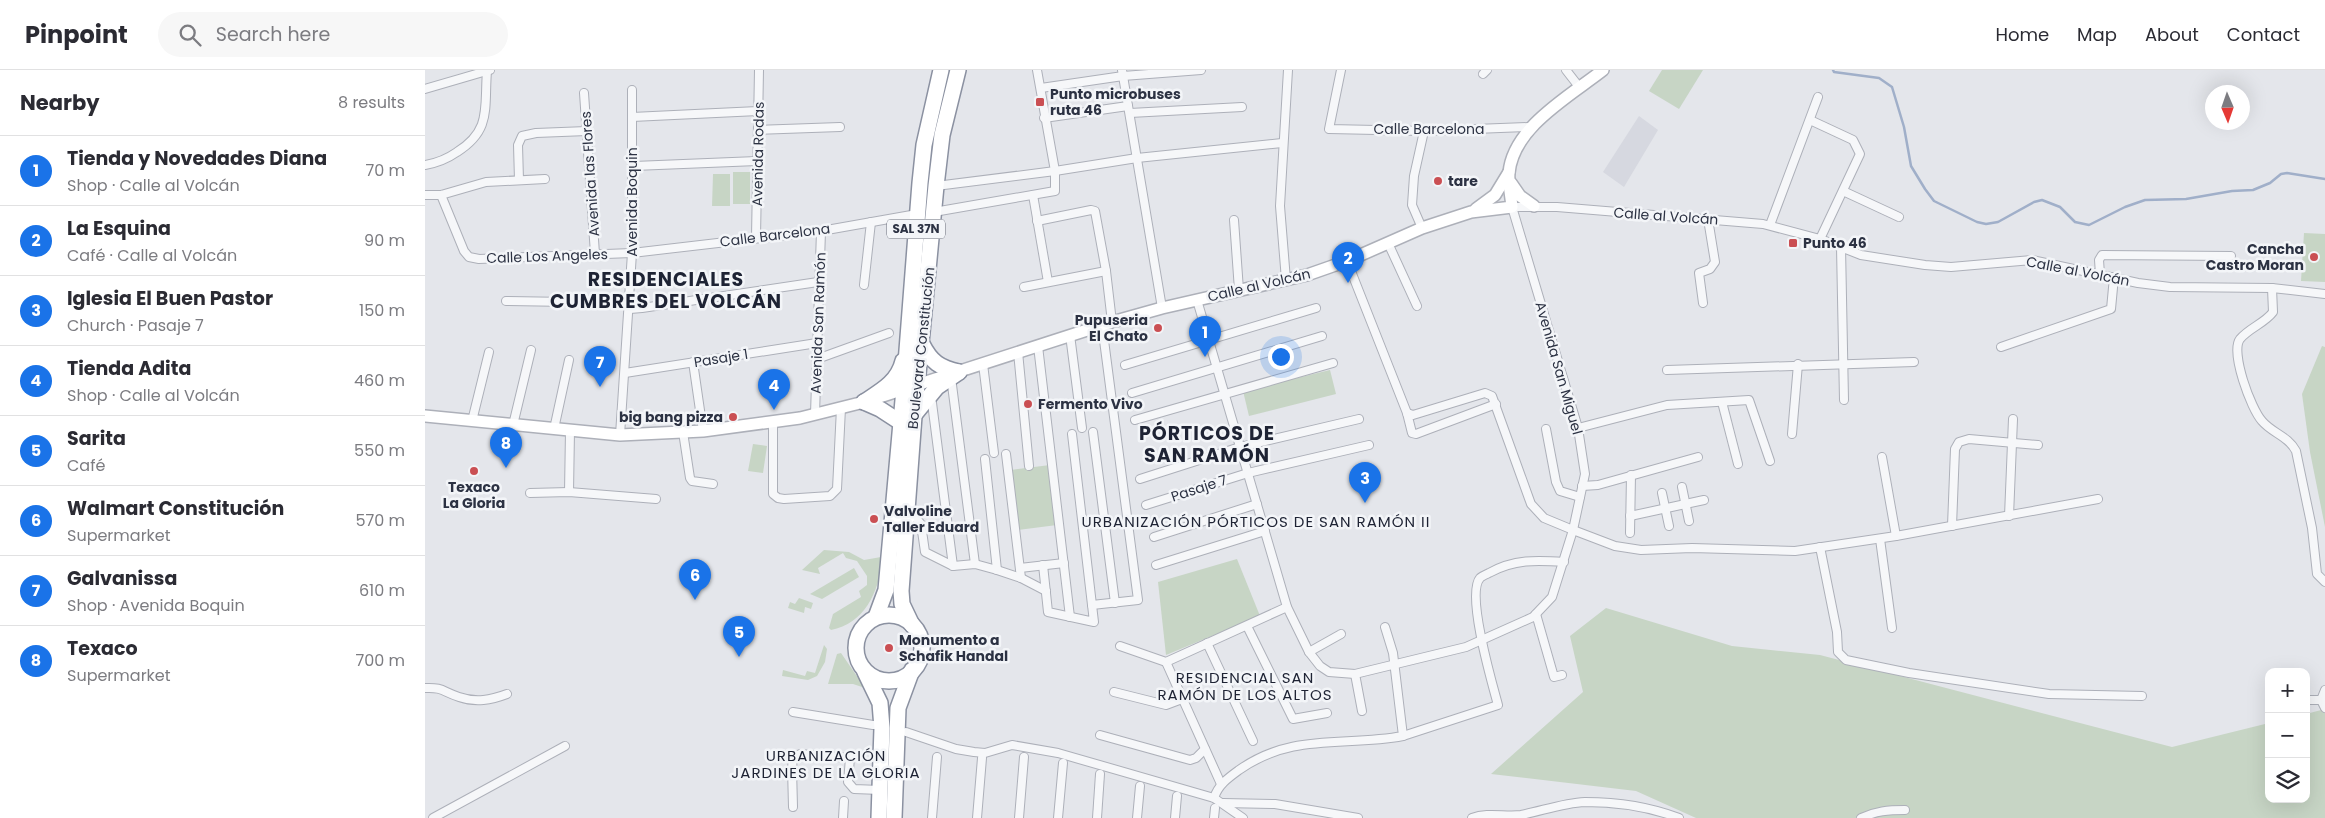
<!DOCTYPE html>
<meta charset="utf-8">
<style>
body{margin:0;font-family:Poppins,sans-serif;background:#f7f7f7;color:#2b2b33}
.controls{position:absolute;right:15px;bottom:15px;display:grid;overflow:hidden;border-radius:10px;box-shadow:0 5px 20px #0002}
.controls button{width:45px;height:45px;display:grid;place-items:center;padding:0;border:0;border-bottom:1px solid #e1e1e2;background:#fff;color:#2b2b33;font:25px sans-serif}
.compass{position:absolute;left:1780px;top:15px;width:45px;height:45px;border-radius:50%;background:#fff;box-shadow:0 5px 20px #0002;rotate:178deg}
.you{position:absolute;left:855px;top:286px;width:18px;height:18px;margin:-12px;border:4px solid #fff;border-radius:50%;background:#1a73e8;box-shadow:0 0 0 8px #1a73e833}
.badge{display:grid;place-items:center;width:32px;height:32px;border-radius:50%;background:#1a73e8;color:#fff;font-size:16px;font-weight:700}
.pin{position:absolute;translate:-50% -41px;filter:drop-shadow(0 1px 2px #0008)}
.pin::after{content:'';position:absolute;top:26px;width:18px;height:15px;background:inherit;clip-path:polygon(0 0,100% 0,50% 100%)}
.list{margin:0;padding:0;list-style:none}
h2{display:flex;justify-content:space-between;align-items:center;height:65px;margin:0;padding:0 20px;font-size:21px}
h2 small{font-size:16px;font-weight:400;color:#7c7c81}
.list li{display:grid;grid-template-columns:32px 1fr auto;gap:15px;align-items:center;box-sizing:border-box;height:70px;padding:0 20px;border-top:1px solid #e1e1e2}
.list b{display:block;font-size:19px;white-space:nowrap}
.list p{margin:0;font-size:16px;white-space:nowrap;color:#7c7c81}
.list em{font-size:16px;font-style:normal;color:#7c7c81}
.icon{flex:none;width:28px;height:28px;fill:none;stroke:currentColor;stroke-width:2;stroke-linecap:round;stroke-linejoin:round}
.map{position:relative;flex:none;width:1900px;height:748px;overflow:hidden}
header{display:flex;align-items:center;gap:30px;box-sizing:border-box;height:70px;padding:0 25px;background:#fff;border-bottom:1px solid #e1e1e2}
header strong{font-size:24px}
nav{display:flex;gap:28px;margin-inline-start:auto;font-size:18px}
.search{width:350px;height:45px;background:#f7f7f7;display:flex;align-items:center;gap:12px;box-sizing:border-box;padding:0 18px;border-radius:28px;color:#7c7c81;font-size:19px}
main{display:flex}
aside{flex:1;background:#fff}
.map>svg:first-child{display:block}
</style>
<header>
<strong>Pinpoint</strong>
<div class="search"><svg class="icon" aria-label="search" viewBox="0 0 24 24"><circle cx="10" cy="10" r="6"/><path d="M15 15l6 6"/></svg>Search here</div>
<nav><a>Home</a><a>Map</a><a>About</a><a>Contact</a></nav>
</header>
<main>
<aside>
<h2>Nearby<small>8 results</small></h2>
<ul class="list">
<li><span class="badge">1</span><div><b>Tienda y Novedades Diana</b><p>Shop · Calle al Volcán</p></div><em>70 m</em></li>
<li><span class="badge">2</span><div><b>La Esquina</b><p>Café · Calle al Volcán</p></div><em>90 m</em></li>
<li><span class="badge">3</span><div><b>Iglesia El Buen Pastor</b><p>Church · Pasaje 7</p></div><em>150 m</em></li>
<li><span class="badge">4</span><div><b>Tienda Adita</b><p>Shop · Calle al Volcán</p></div><em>460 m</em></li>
<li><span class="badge">5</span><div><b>Sarita</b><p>Café</p></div><em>550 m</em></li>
<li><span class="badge">6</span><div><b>Walmart Constitución</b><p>Supermarket</p></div><em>570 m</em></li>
<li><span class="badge">7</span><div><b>Galvanissa</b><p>Shop · Avenida Boquin</p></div><em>610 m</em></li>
<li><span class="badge">8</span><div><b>Texaco</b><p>Supermarket</p></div><em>700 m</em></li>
</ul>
</aside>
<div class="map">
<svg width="1900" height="748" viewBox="0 0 1900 748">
<rect width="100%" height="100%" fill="#e4e6eb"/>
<polygon fill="#d6d8e0" points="1214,46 1233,60 1199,117 1178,102"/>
<g fill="#c7d5c5">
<polygon points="1237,0 1278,0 1254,39 1224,21"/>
<rect x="308" y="102" width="17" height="32"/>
<polygon points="288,104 305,104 305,136 287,136"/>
<polygon points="1879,163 1900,164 1900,212 1876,211"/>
<polygon points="1897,276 1900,277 1900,457 1885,382 1877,324"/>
<polygon points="905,300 911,324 824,346 818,321"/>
<polygon points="328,374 342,376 338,403 323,401"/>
<polygon points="625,395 632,455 593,460 586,400"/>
<path d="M399,480L424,482L439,490L456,487L457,491C454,522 439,554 406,560L404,558L408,544L436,527L434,521L442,515V506L432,491L421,488L418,483L393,498L395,504L377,500Z"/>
<polygon points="812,489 835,546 741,585 733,512"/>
<polygon points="429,498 434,507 397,529 385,524"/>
<polygon points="374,528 388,533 386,539 380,537 379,543 363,538 365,532 370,534"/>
<polygon points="1181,538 1307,576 1395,585 1747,677 1844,653 1844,729 1881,729 1881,644 1900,639 1900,748 1271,748 1211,721 1066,704 1158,622 1145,566"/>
<polygon points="399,575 402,579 400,592 392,606 383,610 357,606 358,600 380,606 382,601 390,603"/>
<polygon points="416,583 440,618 428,614 403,614 412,584"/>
</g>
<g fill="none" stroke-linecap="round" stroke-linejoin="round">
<polyline stroke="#a0afc9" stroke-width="2.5" points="1408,0 1409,2 1454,8 1467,17 1479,57 1486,96 1500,119 1509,131 1552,152 1561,154 1573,152 1609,132 1617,130 1635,137 1650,152 1664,155 1700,137 1720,130 1761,129 1807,121 1828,120 1845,113 1856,104 1862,103 1900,109"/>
<defs>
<g id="street">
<polyline points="697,0 737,238"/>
<polyline points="916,0 904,59 999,61 1104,57"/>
<polyline points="1141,0 1155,18"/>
<polyline points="1058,4 1062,0"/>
<polyline points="616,18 698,6 776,0"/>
<polyline points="0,19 65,0"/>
<polyline points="159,23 170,184"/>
<polyline points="705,43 817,37"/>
<polyline points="207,47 333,41"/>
<polyline points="619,48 703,36"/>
<polyline points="1385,50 1428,70 1435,84 1395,169"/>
<polyline points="333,60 415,57"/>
<path d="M0,95C12,93 22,89 32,82C67,60 59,38 62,1"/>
<polyline points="209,96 332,91"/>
<polyline points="94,110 93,75 97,66 111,63 162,61"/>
<polyline points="511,116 630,101 712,88 857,73"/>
<polyline points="1418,121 1474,147"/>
<polyline points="0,125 16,125 61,112 120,109"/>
<polyline points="16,125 39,181 44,187 54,189 207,183 396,161 492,144"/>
<polyline points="608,125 623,212"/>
<polyline points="509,142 630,121 630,101 612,0"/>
<polyline points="809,150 814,220"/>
<polyline points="612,151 666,140 670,141 681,201 687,252"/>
<polyline points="1345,155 1393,27"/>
<polyline points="997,158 987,135 989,106 999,61"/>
<polyline points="331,167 334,0"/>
<polyline points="963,173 992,236"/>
<polyline points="1416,177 1419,330"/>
<polyline points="922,191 982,343 987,363 991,364 1071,334"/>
<polyline points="1675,204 1674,190 1677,185 1806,186"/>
<polyline points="861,210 855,136 863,0"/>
<polyline points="439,215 446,152"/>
<polyline points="599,217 681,201"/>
<path d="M1847,218L1848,242C1840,253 1824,258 1815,269C1805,282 1826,339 1837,351C1847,363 1863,366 1871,381L1887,458L1892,504L1900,512"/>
<polyline points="772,230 862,537 884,582 895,596 904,602 930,604 1041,577 1108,547 1127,527 1148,460 1160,404 1153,358 1087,137 1132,137 1338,154 1395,169 1436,185 1500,195 1526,197 1607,190 1713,213 1745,217 1847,218 1900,224"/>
<polyline points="81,231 205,233"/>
<polyline points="1278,233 1274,203 1285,199 1290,192 1283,149"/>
<polyline points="205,239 217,238 393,212"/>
<polyline points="645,265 657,358"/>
<polyline points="613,276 645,547"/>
<polyline points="1576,277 1686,239 1689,207"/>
<polyline points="593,282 604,396"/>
<polyline points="392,289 464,263"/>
<polyline points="268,292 278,361"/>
<polyline points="558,294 569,383"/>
<polyline points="700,295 891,238"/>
<polyline points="1242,300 1489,292"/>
<polyline points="200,303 392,273"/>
<polyline points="527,315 550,494"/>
<polyline points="707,323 897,266"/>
<polyline points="1297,332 1313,394"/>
<polyline points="507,333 528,496"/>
<polyline points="982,343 988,345 1060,323 1067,326 1106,434 1119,448 1148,460 1190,476 1216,480 1267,478 1370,481 1471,466 1673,429"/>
<polyline points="390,344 396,161"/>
<polyline points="710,350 908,293"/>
<polyline points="47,351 64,282"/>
<polyline points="348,352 348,424 353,428 359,429 405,426 412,419 416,338"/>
<polyline points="88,355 106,280"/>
<polyline points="1153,358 1242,335 1324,330 1345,391"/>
<polyline points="129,359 144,290"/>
<polyline points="1121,359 1131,412 1135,421 1155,427"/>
<polyline points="258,362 265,408 267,411 288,414"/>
<polyline points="668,362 690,533"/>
<polyline points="1367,364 1373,294"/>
<polyline points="195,365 207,183 207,20"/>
<polyline points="581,384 596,508"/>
<polyline points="1457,387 1471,466"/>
<polyline points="560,389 572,500"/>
<polyline points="715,409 815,377 934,349"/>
<polyline points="1157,416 1173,415 1273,387"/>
<polyline points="1257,417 1264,451"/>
<polyline points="144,422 145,361"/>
<polyline points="105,423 144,422 231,429"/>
<polyline points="1237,423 1244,456"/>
<polyline points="721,435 823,403 944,375"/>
<polyline points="483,439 496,454 500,482 528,496 550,494 572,500 596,508 621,521"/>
<polyline points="1205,446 1279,430"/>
<polyline points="1584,446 1588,349"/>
<polyline points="1527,456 1530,379 1534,372 1544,369 1613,375"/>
<polyline points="1205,463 1206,405"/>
<polyline points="729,467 832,434"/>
<polyline points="1455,469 1467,558"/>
<polyline points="1395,477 1412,562 1413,582 1421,590 1484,603 1624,624 1717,626"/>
<polyline points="618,495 623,542 669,552 647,364"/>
<polyline points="731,495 840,461"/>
<polyline points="595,498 639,493"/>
<polyline points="667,535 713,530 677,255"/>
<polyline points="1111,544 1129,607 1137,605"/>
<polyline points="822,556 868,649 902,643"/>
<polyline points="782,573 828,671"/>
<polyline points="695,576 741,592 862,537"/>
<polyline points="884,582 916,564"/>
<polyline points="741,592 796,714"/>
<polyline points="930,604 937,641"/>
<path d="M0,618C18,617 18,622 34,627C51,633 66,630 82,624"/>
<polyline points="1900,620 1896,630 1900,638"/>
<polyline points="689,622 741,635 757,629"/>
<polyline points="1881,630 1896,630"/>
<polyline points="368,642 448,655"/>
<polyline points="481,662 531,679 549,682 560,683 587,675 633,683 789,728 818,748"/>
<polyline points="675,665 765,690 771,688 780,679"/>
<path d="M978,666L1073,635C1067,613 1041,524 1055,508C1057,506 1062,504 1064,503C1089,489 1112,490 1139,492"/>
<path d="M789,728C793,715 803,708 814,700C868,662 919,677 978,666L968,583L960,557"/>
<polyline points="798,733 850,734 933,748"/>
<polyline points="368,737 367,698 368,688 375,684 425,688 423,712 429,719 455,720"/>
<polyline points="8,748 140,676"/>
<polyline points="418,748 419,731"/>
<polyline points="507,748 512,687"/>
<polyline points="552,748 557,688"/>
<polyline points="594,748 599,687"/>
<polyline points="633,748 638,693"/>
<polyline points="672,748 675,704"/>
<polyline points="712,748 715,716"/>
<polyline points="750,748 752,726"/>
<polyline points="789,748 790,738"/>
<path d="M1047,748C1063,742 1080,747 1096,745C1117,741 1138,733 1160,732C1192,732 1225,737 1254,748"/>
<path d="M1436,748C1451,741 1463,740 1480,740"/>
</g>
<g id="secondary">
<polyline points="1086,113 1095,126 1109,136"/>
<polyline points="1051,139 1070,125 1084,102"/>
<path d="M0,346L195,365L278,361L375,348L439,332L687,252L737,238L882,205L922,191L997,158L1046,142L1087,137C1086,126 1083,113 1084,103C1088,57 1145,26 1178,0"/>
</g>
<g id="highway">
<path d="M497,274C506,292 515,298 534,302"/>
<path d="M439,332C456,321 473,312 478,291"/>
<polyline points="439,332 455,339 475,352"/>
<polyline points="489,345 512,317 534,302"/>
<circle cx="464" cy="578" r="33"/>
<polyline points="451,547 461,520 479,319 495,113 499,75 516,0"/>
<polyline points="487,555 477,534 476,521 489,346 511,116 517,65 533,0"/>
<polyline points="440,602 455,633 457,658 454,748"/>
<polyline points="469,748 473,638 487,600"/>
</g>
</defs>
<use href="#street" stroke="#adb0b9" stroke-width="10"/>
<use href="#secondary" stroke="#adb0b9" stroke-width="14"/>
<use href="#highway" stroke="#8b91a1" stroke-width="18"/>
<use href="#street" stroke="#f6f7f9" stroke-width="8"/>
<use href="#secondary" stroke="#fff" stroke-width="11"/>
<use href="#highway" stroke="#fff" stroke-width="15"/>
</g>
<g fill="#ca4f53" stroke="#f3f5f8" stroke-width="2">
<rect x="610" y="27" width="10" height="10" rx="2.5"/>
<circle cx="1013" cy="111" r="5"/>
<rect x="1363" y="168" width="10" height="10" rx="2.5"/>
<circle cx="1889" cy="187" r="5"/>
<circle cx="733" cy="258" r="5"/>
<circle cx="603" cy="334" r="5"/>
<circle cx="308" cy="347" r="5"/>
<circle cx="49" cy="401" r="5"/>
<circle cx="449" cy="449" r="5"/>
<circle cx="464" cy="578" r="5"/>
</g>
<g text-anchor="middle" stroke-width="5" stroke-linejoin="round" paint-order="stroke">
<rect fill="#f3f5f8" stroke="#686c79" stroke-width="1" x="462" y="149.5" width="58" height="19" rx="4"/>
<g font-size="12" font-weight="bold" fill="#2c3243">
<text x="491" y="163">SAL 37N</text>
</g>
<g font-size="14" font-weight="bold" fill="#2c3243" stroke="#f3f5f8" text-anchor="start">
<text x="625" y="29">Punto microbuses<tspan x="625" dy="16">ruta 46</tspan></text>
<text x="1023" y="116">tare</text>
<text x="1378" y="178">Punto 46</text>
<text x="1879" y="184" text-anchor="end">Cancha<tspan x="1879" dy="16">Castro Moran</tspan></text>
<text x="723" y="255" text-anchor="end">Pupuseria<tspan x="723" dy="16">El Chato</tspan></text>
<text x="613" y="339">Fermento Vivo</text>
<text x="298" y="352" text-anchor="end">big bang pizza</text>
<text x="49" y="422" text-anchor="middle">Texaco<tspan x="49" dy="16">La Gloria</tspan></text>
<text x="459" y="446">Valvoline<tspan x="459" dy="16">Taller Eduard</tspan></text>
<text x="474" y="575">Monumento a<tspan x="474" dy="16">Schafik Handal</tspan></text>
</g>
<g font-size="14" fill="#2c3243" stroke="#f3f5f8">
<text x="1004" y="64">Calle Barcelona</text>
<text transform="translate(333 84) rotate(-89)" y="5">Avenida Rodas</text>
<text transform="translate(165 104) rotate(-94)" y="5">Avenida las Flores</text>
<text transform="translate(207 132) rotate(-90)" y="5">Avenida Boquin</text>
<text transform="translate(1241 146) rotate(4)" y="5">Calle al Volcán</text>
<text transform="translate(350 165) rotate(-7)" y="5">Calle Barcelona</text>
<text transform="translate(122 186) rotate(-2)" y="5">Calle Los Angeles</text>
<text transform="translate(1653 201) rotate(11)" y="5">Calle al Volcán</text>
<text transform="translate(834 215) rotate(-13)" y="5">Calle al Volcán</text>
<text transform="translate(393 253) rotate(-88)" y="5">Avenida San Ramón</text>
<text transform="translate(496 278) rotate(-84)" y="5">Boulevard Constitución</text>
<text transform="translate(296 288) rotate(-9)" y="5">Pasaje 1</text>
<text transform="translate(1134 298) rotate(74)" y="5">Avenida San Miguel</text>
<text transform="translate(774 418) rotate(-18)" y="5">Pasaje 7</text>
</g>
<g font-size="15" letter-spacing="1" fill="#1e2334" stroke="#f3f5f8">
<text x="831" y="457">URBANIZACIÓN PÓRTICOS DE SAN RAMÓN II</text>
<text x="820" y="613">RESIDENCIAL SAN<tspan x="820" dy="17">RAMÓN DE LOS ALTOS</tspan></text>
<text x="401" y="691">URBANIZACIÓN<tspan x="401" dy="17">JARDINES DE LA GLORIA</tspan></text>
</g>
<g font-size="19" font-weight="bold" letter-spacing="1" fill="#1e2334" stroke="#f3f5f8">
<text x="241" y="216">RESIDENCIALES<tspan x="241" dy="22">CUMBRES DEL VOLCÁN</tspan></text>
<text x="782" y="370">PÓRTICOS DE<tspan x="782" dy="22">SAN RAMÓN</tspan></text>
</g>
</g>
</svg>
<div class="controls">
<button>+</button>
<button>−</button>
<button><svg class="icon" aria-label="layers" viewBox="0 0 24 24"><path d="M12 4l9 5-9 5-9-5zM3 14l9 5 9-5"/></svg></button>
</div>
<svg class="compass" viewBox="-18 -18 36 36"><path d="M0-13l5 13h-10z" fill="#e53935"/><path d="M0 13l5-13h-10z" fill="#7c7c81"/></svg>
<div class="you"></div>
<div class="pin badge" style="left:780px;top:287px">1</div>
<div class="pin badge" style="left:923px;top:213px">2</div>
<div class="pin badge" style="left:940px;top:433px">3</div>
<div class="pin badge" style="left:349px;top:340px">4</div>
<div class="pin badge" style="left:314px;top:587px">5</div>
<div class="pin badge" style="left:270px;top:530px">6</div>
<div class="pin badge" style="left:175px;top:317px">7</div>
<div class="pin badge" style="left:81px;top:398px">8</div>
</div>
</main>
